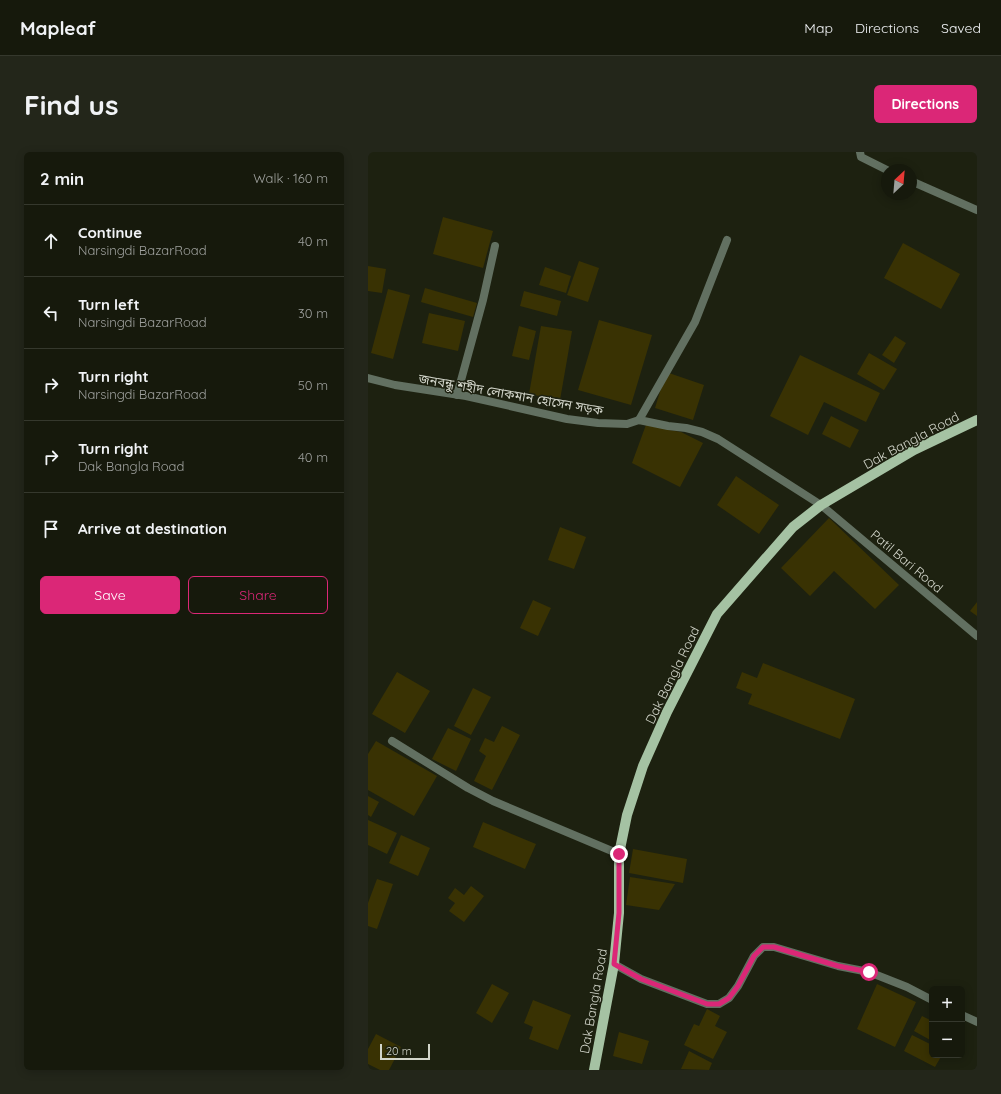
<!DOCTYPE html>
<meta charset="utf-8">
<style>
body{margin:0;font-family:Quicksand,"Noto Sans Bengali",sans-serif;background:#23261a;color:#f1f3f6}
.controls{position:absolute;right:12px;bottom:12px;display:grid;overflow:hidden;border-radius:6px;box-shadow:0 2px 10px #0003}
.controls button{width:36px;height:36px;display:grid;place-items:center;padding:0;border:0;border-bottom:1px solid #35382d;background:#16190c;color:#f1f3f6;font:20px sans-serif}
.compass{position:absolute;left:513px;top:12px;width:36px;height:36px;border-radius:50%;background:#16190c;box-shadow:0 2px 10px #0003;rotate:26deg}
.scale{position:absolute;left:12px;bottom:10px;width:50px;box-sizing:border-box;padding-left:4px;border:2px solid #d2d5ca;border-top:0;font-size:11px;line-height:14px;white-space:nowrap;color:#d2d5ca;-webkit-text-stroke:3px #1d2110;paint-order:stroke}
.stop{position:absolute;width:12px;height:12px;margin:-9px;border:3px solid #db2777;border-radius:50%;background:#fff}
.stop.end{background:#db2777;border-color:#fff;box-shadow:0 1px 4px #0008}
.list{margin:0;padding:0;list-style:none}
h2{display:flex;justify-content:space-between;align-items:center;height:52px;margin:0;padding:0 16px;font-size:17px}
h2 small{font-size:13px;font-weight:400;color:#9ea09d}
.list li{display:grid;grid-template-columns:26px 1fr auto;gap:12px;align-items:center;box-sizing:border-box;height:72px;padding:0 16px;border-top:1px solid #35382d}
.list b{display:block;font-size:15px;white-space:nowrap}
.list p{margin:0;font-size:13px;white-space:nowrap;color:#9ea09d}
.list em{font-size:13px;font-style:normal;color:#9ea09d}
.actions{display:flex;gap:8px;padding:12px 16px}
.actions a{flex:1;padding:9px 0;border:1px solid #db2777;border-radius:6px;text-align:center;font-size:14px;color:#db2777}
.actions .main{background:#db2777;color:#fff}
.icon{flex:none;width:22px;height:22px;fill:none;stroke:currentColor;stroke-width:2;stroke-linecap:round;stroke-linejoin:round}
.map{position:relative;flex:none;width:609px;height:918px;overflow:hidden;border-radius:6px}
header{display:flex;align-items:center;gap:24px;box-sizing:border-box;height:56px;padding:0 20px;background:#16190c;border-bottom:1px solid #35382d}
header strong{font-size:19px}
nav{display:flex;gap:22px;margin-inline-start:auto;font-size:14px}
.intro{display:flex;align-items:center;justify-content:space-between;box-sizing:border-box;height:96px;padding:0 24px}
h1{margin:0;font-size:28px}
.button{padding:10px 18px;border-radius:6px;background:#db2777;color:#fff;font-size:14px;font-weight:700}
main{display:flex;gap:24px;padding:0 24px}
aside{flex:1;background:#16190c;border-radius:6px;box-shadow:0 2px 10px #0003}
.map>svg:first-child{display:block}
</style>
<header>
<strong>Mapleaf</strong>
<nav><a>Map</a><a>Directions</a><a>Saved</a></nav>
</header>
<div class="intro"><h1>Find us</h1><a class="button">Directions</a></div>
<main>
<aside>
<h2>2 min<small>Walk · 160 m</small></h2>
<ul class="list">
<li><svg class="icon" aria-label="ahead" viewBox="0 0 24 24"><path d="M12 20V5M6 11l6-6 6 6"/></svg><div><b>Continue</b><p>Narsingdi BazarRoad</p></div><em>40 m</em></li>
<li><svg class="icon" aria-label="left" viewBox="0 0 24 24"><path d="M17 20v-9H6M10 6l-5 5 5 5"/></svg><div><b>Turn left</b><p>Narsingdi BazarRoad</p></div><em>30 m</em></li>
<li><svg class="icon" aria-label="right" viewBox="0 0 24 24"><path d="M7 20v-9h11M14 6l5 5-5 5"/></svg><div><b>Turn right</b><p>Narsingdi BazarRoad</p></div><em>50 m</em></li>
<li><svg class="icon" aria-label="right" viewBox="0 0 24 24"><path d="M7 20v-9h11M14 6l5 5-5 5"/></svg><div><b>Turn right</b><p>Dak Bangla Road</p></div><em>40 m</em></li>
<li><svg class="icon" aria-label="arrive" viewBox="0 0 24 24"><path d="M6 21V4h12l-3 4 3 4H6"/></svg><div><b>Arrive at destination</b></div></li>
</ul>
<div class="actions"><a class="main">Save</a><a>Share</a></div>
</aside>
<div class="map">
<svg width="609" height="918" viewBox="0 0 609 918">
<rect width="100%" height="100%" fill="#1d2110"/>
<g fill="#393203">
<polygon points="75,65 125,79 115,116 65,102"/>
<polygon points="535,91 592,122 573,157 516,126"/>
<polygon points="211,109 231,116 220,150 199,143"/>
<polygon points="0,114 18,117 14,141 0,139"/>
<polygon points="177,115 203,124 198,141 171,133"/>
<polygon points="57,136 109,151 105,165 53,150"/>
<polygon points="20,137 42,143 25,207 3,201"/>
<polygon points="156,139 193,149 189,164 152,154"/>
<polygon points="61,161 97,169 90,199 54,191"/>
<polygon points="231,168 284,183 263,253 210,238"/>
<polygon points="151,174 168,179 161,208 144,204"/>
<polygon points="173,174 204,179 192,248 161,242"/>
<polygon points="527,184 538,191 526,211 514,203"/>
<polygon points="501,201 529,217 516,238 489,222"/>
<polygon points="432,203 512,241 498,270 456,250 440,283 402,264"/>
<polygon points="298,220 336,233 325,268 287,256"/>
<polygon points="463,264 491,278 482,296 454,282"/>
<polygon points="279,270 301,278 313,280 335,291 312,335 264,311"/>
<polygon points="368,324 411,353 391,382 349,353"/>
<polygon points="461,366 531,433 507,457 466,419 442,444 413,416"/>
<polygon points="192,375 218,385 206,417 180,408"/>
<polygon points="165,448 183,456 170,484 152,476"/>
<polygon points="609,450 609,464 602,459"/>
<polygon points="395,511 487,547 472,587 380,552 384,542 368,536 374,520 389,526"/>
<polygon points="29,520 62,539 37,581 4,562"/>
<polygon points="105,536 123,545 103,583 86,574"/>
<polygon points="134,574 152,583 124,638 106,629 118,604 111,599 117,586 126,590"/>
<polygon points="80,576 103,587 88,619 64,607"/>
<polygon points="8,589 69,624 46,664 0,638 0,602"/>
<polygon points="0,644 11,650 3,665 0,663"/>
<polygon points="0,668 29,681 19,702 0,693"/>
<polygon points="115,670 168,692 157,717 105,695"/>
<polygon points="33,683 62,696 50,724 21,711"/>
<polygon points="265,697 319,707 315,731 261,721"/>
<polygon points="262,725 307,732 291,758 258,753"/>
<polygon points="9,727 25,732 9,777 0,774 0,751"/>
<polygon points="103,734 116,744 96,770 81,759 87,751 80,746 87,736 96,743"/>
<polygon points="124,832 141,841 124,871 108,861"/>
<polygon points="509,832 548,850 527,895 489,877"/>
<polygon points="165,848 203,863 190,898 161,887 165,875 156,871"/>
<polygon points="339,857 352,864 347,874 359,880 345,907 316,893 326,872 331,874"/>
<polygon points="554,864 564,869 564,889 546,879"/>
<polygon points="251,880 281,889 274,912 245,904"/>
<polygon points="8,882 33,895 21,918 12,918 0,912 0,897"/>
<polygon points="544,883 564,893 564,903 574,903 567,915 536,899"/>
<polygon points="321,899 344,911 341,918 313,917"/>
</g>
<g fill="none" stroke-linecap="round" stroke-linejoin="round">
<g stroke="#627061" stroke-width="8">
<polyline points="492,0 493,5 519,18"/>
<polyline points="543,29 609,58"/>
<polyline points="0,226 27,233 98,244 199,267 230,271 259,272 271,268 300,274 318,276 334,280 350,287 453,353 609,484"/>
<polyline points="89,243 115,148 127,94"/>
<polyline points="271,268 327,170 359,88"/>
<polyline points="24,589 100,636 125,649 251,702"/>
<polyline points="246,812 273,827 339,852 351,852 361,846 370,834 386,804 395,795 406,795 470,814 501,820 539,835 564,848"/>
<polyline points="594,863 609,870"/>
</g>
<polyline stroke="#a5c2a3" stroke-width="10" points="226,918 246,812 251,761 251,702 259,663 275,614 299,560 349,462 425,375 453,353 546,298 609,268"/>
</g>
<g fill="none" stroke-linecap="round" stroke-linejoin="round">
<polyline stroke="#db2777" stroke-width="5" points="251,702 251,761 246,812 273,827 339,852 351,852 361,846 370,834 386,804 395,795 406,795 470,814 501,820"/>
</g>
<g text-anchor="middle" stroke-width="3" stroke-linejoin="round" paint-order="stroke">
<g font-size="13" fill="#d2d5ca" stroke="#1d2110">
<text transform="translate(143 242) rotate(10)" y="5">জনবন্ধু শহীদ লোকমান হোসেন সড়ক</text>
<text transform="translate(543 288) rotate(-28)" y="5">Dak Bangla Road</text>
<text transform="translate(539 409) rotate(40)" y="5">Patil Bari Road</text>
<text transform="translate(304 523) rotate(-64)" y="5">Dak Bangla Road</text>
<text transform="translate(225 849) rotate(-80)" y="5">Dak Bangla Road</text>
</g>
</g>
</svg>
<div class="controls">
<button>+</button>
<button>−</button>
</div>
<svg class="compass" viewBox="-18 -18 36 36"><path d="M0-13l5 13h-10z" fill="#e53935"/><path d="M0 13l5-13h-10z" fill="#9ea09d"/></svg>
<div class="scale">20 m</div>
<div class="stop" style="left:501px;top:820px"></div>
<div class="stop end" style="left:251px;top:702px"></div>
</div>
</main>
